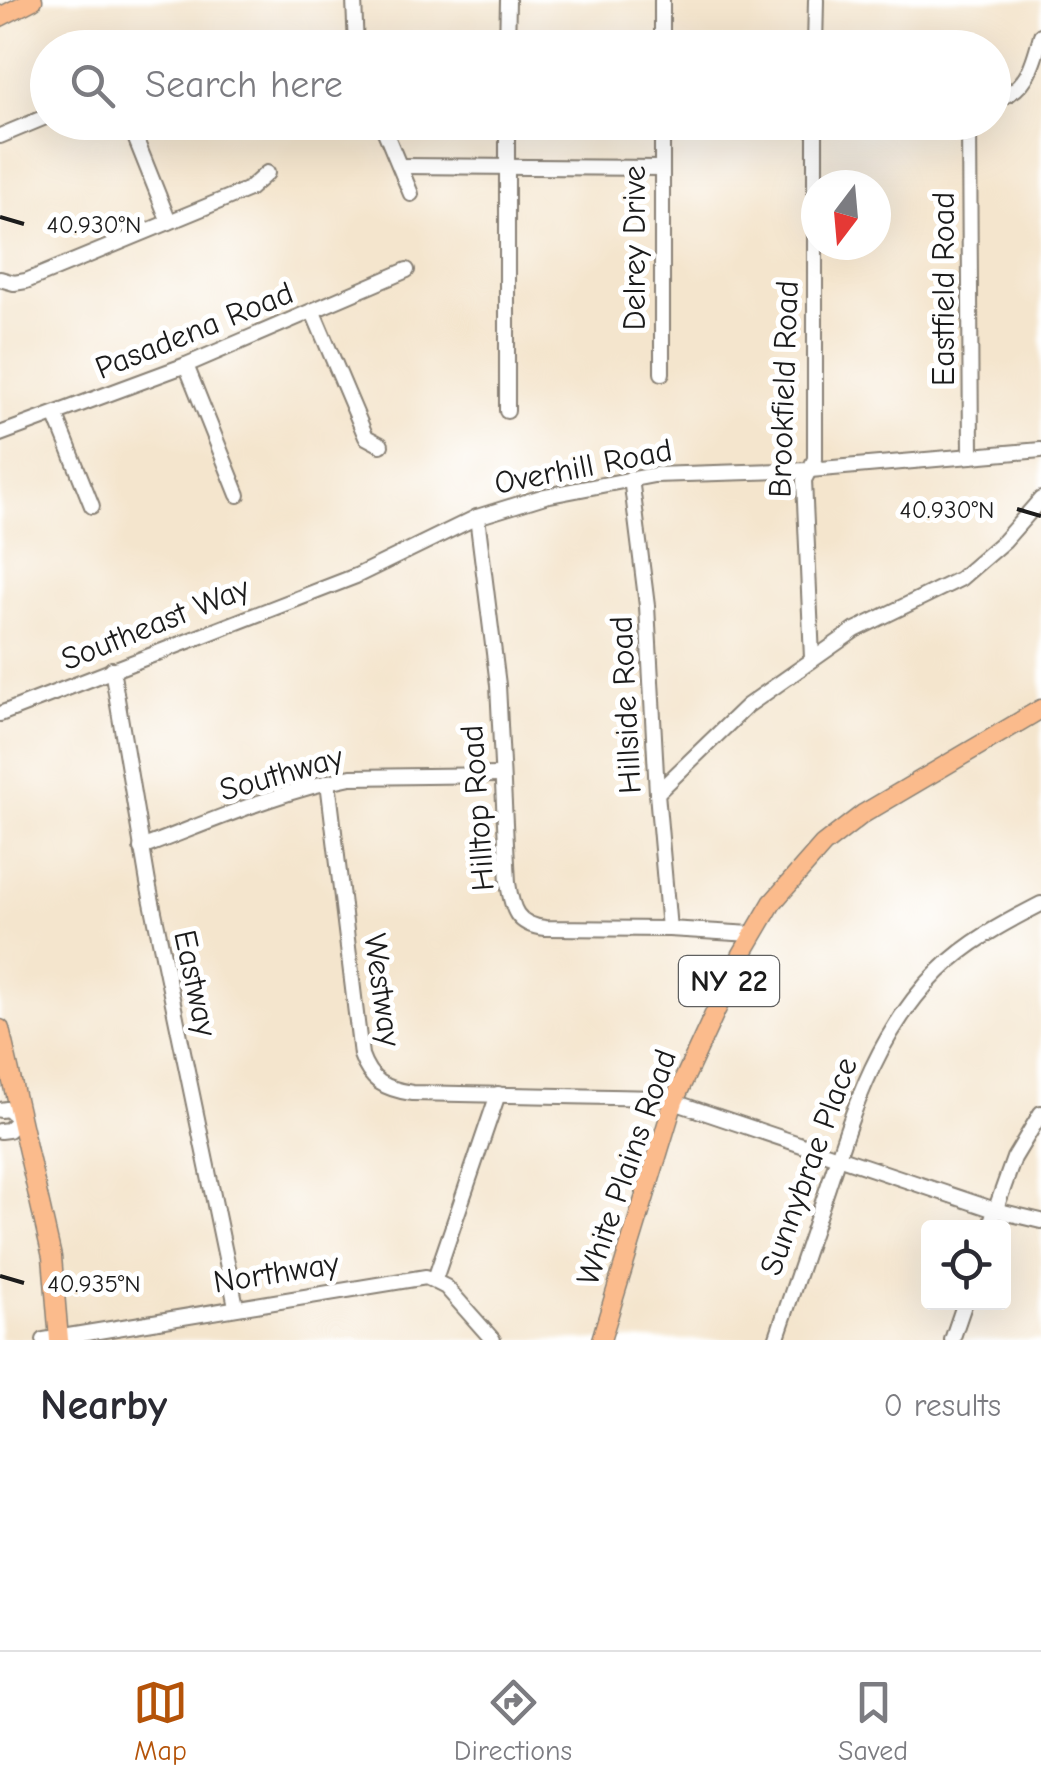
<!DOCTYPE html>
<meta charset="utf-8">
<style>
body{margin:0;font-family:"Comic Neue",sans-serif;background:#f7f7f7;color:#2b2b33}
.controls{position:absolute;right:30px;bottom:30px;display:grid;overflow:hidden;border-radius:10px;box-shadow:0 10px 40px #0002}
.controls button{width:90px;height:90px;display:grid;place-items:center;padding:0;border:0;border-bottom:2px solid #e1e1e2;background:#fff;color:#2b2b33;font:50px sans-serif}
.compass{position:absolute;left:801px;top:170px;width:90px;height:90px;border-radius:50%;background:#fff;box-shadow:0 10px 40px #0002;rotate:196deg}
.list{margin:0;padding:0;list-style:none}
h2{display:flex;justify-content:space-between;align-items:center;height:130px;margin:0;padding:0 40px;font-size:42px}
h2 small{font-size:32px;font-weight:400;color:#7c7c81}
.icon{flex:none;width:55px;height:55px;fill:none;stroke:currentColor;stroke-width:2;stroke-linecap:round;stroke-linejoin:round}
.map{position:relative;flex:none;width:1041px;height:1340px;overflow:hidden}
.search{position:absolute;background:#fff;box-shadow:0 10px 40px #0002;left:30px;right:30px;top:30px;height:110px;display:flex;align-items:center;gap:25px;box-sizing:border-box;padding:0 35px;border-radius:55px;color:#7c7c81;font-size:38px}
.sheet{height:310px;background:#fff}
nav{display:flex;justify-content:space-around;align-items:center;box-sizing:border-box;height:140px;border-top:2px solid #e1e1e2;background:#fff;font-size:28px;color:#7c7c81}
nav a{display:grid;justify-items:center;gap:5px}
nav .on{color:#b45309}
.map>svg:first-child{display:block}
</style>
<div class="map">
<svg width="1041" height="1340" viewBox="0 0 1041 1340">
<rect width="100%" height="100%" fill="#fff"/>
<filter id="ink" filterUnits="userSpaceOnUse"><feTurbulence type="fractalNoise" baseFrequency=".01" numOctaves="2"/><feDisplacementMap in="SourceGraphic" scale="20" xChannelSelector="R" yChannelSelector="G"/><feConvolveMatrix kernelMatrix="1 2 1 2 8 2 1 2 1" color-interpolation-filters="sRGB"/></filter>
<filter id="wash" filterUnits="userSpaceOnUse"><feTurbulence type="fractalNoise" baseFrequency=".0048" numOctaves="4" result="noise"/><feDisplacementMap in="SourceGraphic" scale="40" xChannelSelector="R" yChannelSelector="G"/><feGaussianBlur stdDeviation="2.25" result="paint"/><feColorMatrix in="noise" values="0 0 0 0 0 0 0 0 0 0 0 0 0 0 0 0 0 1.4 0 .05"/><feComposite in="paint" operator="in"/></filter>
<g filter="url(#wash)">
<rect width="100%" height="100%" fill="#f4e5cd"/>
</g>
<g filter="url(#ink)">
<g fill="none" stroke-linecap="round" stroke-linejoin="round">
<defs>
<g id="minor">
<polyline points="354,0 356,48"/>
<polyline points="507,48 508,0"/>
<polyline points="662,48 662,0"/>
<polyline points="815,48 816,0"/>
<path d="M994,100C1027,91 1033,65 1041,35"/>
<polyline points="129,122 169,222"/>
<polyline points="381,122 411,194"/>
<polyline points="507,122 507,411"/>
<polyline points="969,122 971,456"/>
<polyline points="0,136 48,116"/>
<polyline points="400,166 662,168"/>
<polyline points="0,279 14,283 26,281 249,189 267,173"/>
<polyline points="313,312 366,437 381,445"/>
<polyline points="186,365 238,495"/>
<polyline points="662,373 662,122"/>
<polyline points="56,416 92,506"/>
<polyline points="0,434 186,365 407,270"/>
<polyline points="631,478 647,606 657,793 669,929"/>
<path d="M477,517L498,685L508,883C512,909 516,925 545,928L669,929L752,934"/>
<polyline points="812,658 804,480 815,459 815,122"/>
<polyline points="112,669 148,883 236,1306"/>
<polyline points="0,714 356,576 477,517 545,496 654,475 810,470 1041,450"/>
<path d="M328,782L361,1055C370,1081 385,1089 412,1093L662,1098L995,1210L1041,1221"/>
<polyline points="657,793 747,706 855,630 960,579 1004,541 1041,499"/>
<path d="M141,848C210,822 279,791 351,777L501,775"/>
<polyline points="0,1110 7,1109 20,1119 8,1130 0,1131"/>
<polyline points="989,1228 1014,1158 1041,1113"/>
<polyline points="435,1279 498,1094"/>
<polyline points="44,1340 426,1277 446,1287 493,1340"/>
<path d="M776,1340C793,1289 811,1238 828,1187C854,1108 878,1031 939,971C968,942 1004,923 1041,904"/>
<polyline points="952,1340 965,1302"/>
</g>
<g id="major">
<polyline points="0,17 33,0"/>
<polyline points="0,1029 52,1257 59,1340"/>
<polyline points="601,1340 674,1101 742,954 772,903 823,845 863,814 1041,709"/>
</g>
</defs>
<use href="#minor" stroke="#888074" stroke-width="18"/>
<use href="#major" stroke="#888074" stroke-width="21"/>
<use href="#minor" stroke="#fff" stroke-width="14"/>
<use href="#major" stroke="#fbbb8c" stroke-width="18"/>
</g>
</g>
<path fill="none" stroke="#1c1c1c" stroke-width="4" d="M0,217L24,224M1017,509L1041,516M0,1276L24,1283"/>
<g text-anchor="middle" stroke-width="10" stroke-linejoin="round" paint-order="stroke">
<rect fill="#fff" stroke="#606060" stroke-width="2.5" x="679" y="956" width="100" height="50" rx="8"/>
<g font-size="30" font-weight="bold" fill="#1c1c1c">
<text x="729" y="991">NY 22</text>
</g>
<g font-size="32" fill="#1c1c1c" stroke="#fff">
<text transform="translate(634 248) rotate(-90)" y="11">Delrey Drive</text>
<text transform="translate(943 289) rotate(-90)" y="11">Eastfield Road</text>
<text transform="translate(194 330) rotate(-22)" y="11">Pasadena Road</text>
<text transform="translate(783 389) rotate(-88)" y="11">Brookfield Road</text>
<text transform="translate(583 466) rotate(-11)" y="11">Overhill Road</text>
<text transform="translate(155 623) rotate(-22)" y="11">Southeast Way</text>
<text transform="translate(625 705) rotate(-93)" y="11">Hillside Road</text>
<text transform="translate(281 773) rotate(-16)" y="11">Southway</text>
<text transform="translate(477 808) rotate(-94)" y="11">Hilltop Road</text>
<text transform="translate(196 983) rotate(78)" y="11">Eastway</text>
<text transform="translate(383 990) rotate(82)" y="11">Westway</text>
<text transform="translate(808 1166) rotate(-70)" y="11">Sunnybrae Place</text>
<text transform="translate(626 1167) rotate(-71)" y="11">White Plains Road</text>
<text transform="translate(276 1272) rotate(-9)" y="11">Northway</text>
</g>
</g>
<g font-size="25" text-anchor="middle" fill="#1c1c1c" stroke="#fff" stroke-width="10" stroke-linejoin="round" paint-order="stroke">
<text x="94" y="233">40.930°N</text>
<text x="947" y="518">40.930°N</text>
<text x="94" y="1292">40.935°N</text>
</g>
</svg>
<div class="controls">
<button><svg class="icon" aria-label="locate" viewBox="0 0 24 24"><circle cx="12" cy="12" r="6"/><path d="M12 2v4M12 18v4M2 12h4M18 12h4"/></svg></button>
</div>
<svg class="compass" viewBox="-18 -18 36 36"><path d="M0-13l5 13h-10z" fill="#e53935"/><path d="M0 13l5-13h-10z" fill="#7c7c81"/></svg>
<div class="search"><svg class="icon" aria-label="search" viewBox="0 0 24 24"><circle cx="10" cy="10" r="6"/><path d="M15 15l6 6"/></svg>Search here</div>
</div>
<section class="sheet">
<h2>Nearby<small>0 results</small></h2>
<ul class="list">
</ul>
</section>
<nav>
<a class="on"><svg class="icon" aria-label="map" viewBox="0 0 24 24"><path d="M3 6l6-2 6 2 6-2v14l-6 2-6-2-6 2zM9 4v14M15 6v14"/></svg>Map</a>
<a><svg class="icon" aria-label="directions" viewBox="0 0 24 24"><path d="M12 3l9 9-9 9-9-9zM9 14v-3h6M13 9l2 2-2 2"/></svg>Directions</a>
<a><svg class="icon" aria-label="saved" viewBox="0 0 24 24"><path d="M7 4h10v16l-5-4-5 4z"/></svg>Saved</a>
</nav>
